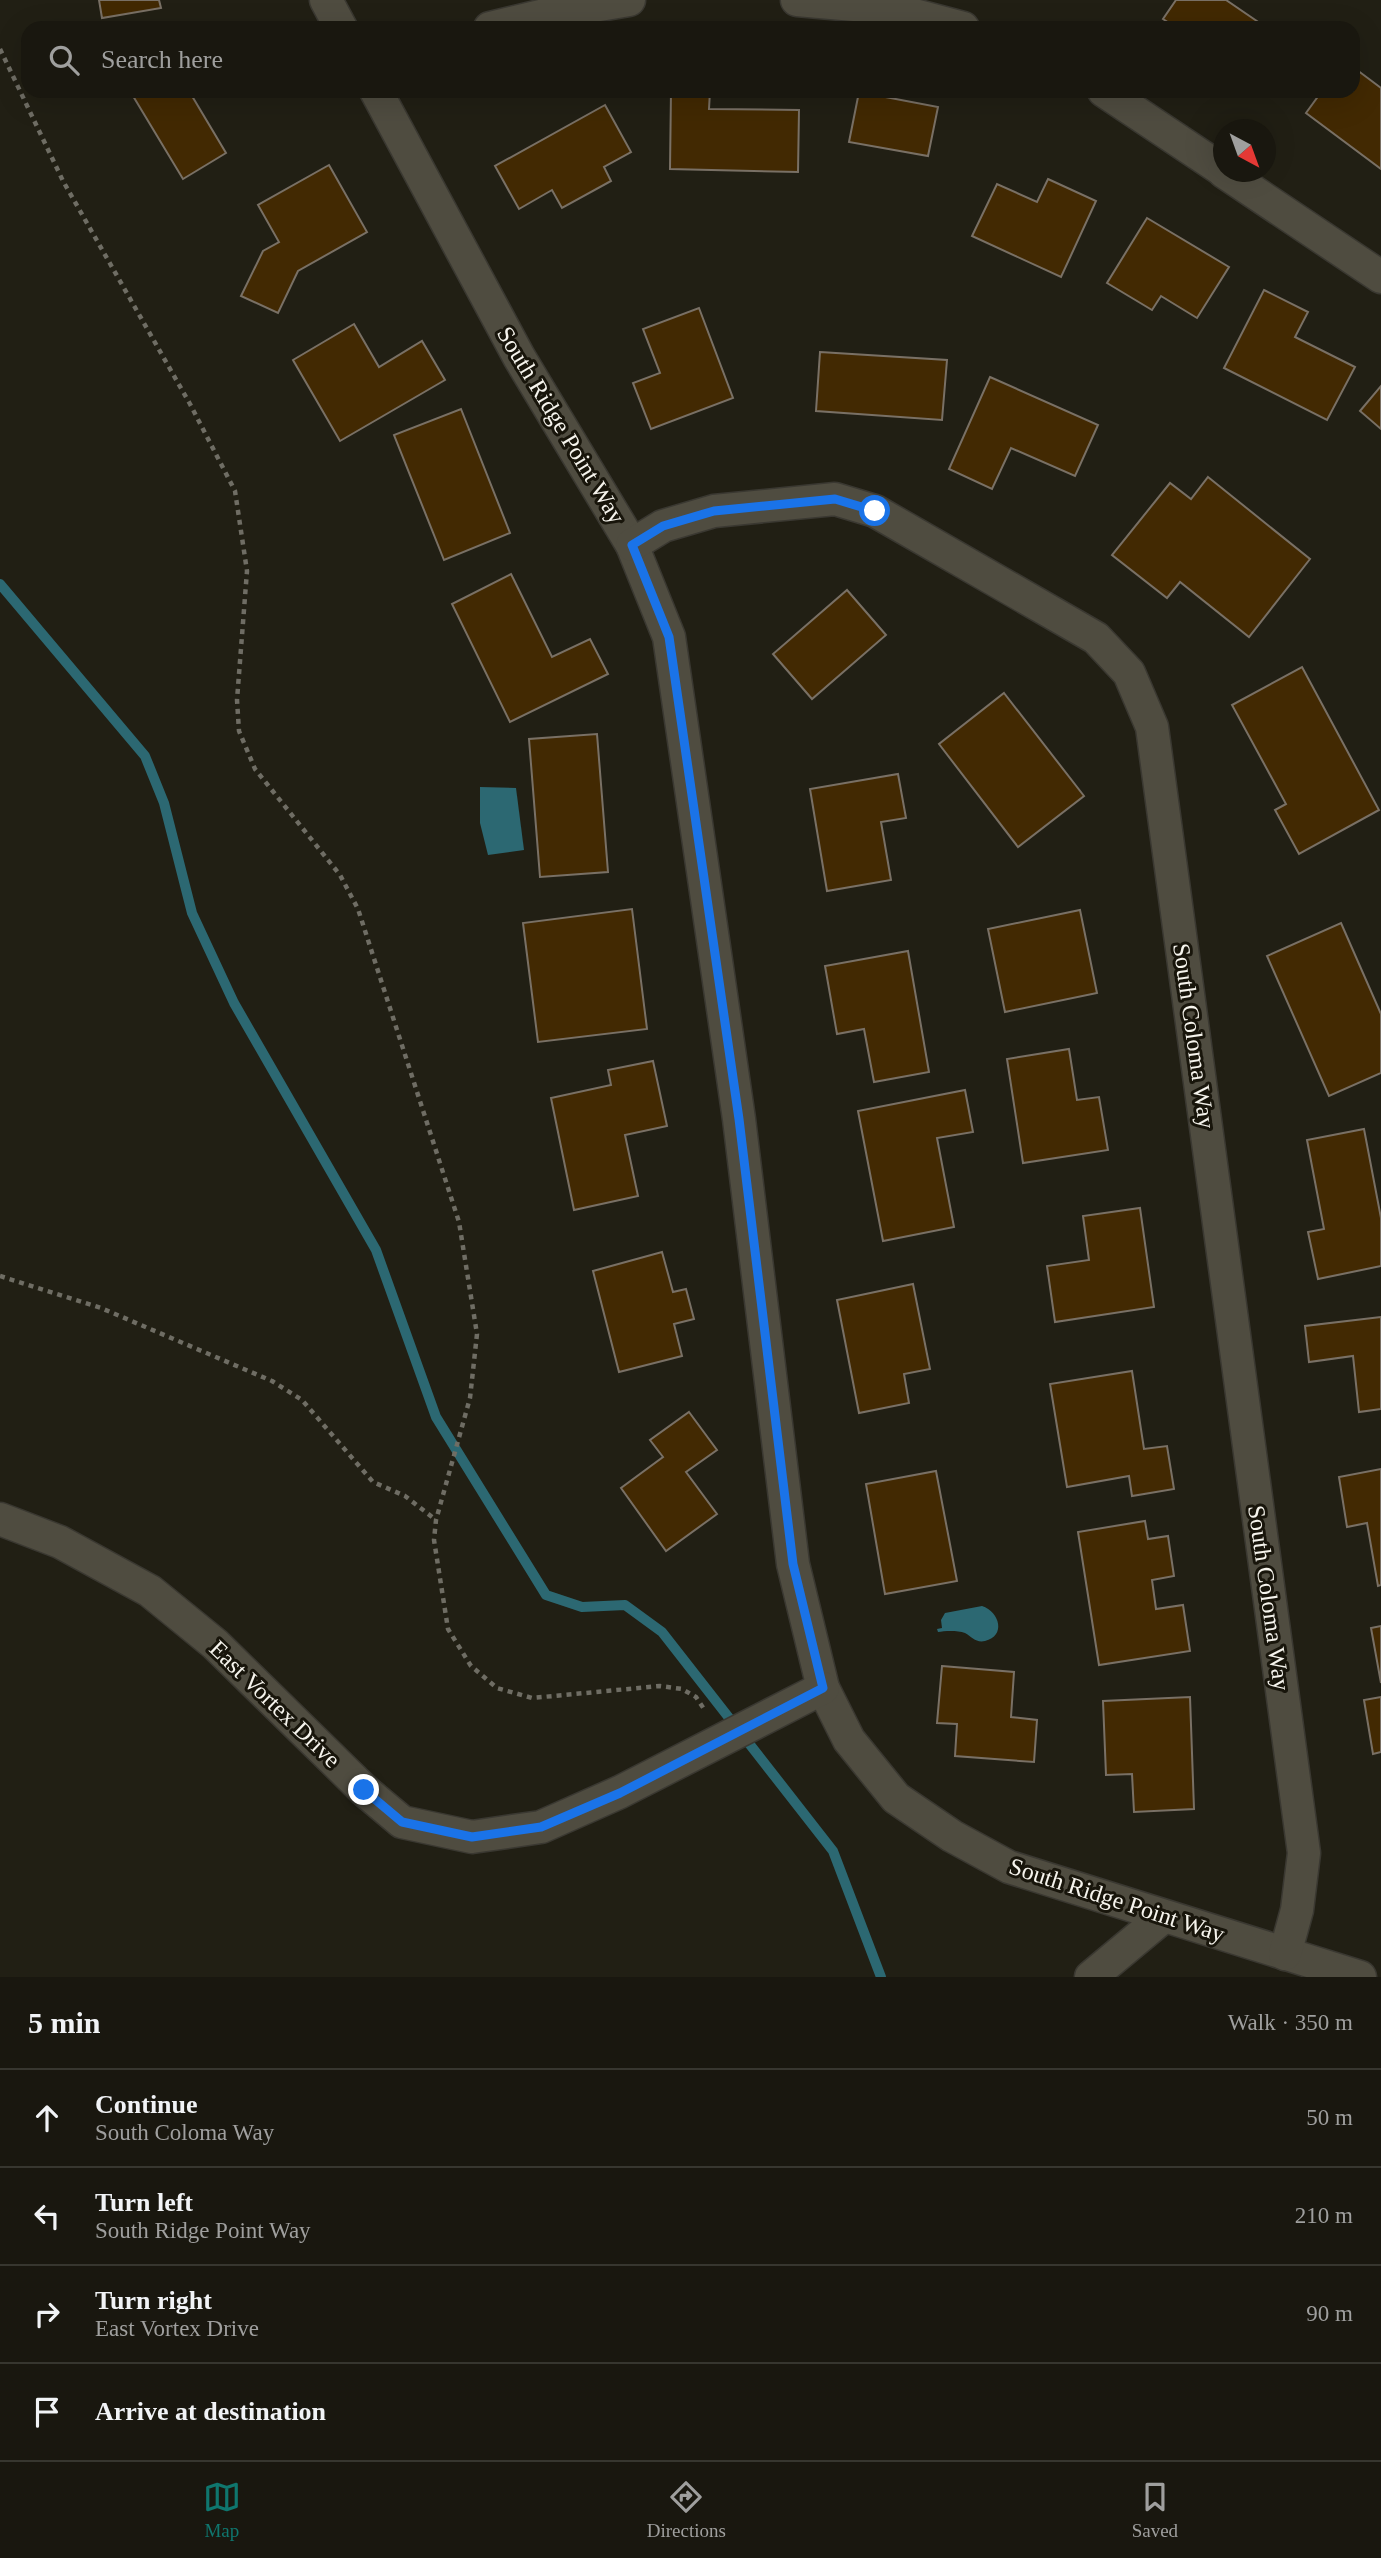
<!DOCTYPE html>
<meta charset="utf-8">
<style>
body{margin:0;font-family:"Times New Roman",serif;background:#222018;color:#f1f3f6}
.compass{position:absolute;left:1213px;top:119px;width:63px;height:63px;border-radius:50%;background:#19170f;box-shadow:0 7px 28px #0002;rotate:139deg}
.stop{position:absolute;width:21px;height:21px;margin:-16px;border:5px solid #1a73e8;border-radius:50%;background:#fff}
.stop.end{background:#1a73e8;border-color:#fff;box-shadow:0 2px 7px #0008}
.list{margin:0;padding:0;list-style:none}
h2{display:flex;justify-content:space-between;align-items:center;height:91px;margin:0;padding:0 28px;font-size:30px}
h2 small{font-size:23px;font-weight:400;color:#9f9f9e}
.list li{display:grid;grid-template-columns:46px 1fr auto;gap:21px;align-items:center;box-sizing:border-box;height:98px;padding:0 28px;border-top:2px solid #37362f}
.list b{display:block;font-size:26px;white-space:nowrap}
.list p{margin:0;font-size:23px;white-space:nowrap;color:#9f9f9e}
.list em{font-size:23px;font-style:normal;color:#9f9f9e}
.icon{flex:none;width:38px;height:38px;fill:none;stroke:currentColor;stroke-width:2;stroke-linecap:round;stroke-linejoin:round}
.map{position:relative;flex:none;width:1381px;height:1977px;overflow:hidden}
.search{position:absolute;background:#19170f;box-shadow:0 7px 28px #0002;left:21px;right:21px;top:21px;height:77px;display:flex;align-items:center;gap:18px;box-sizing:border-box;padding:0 24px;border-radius:21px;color:#9f9f9e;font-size:26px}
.sheet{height:483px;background:#19170f}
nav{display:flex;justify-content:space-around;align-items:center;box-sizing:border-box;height:98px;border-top:2px solid #37362f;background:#19170f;font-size:19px;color:#9f9f9e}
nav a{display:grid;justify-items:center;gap:4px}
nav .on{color:#0f766e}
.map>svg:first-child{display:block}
</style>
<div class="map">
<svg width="1381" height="1977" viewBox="0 0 1381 1977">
<rect width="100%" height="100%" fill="#211f14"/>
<g fill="#2c6872">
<polygon points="480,787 516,788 524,850 488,855 480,823"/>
<path d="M982,1606C1000,1612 1006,1636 985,1641C976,1643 972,1637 965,1633C957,1630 944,1631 938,1632L937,1629L942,1628L941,1620L945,1613Z"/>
</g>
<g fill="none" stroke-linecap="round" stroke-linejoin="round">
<polyline stroke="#2c6872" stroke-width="10" points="0,584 145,756 164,803 192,913 234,1003 376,1250 436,1417 546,1595 582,1607 625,1605 662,1632 833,1851 881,1977"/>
</g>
<g fill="#422902" stroke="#797065" stroke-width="2">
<polygon points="99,0 159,0 161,8 102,18"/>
<polygon points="1176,0 1226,0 1267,28 1177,28 1163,19"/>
<polygon points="1353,67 1381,88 1381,169 1306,113 1322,91 1353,91"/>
<polygon points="130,91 189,91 226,153 183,179"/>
<polygon points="671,91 710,91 709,109 799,110 798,172 670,169"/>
<polygon points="859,92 938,107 928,156 849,142"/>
<polygon points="605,105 631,152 604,167 611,181 562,208 552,190 519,209 495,166"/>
<polygon points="329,165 367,232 298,271 278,313 241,296 263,251 279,242 258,205"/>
<polygon points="1048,179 1096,201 1061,277 972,236 997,184 1037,202"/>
<polygon points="1147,218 1229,267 1197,318 1161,296 1152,310 1107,283"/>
<polygon points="1264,290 1308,312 1295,337 1355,367 1327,420 1224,368"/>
<polygon points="699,308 733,398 651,429 633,383 660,373 643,329"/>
<polygon points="354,324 379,367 422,341 445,380 340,441 293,360"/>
<polygon points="820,352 947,360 942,420 816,411"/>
<polygon points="990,377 1098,425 1075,476 1011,448 992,489 949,469"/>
<polygon points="1381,386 1381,429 1360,411"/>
<polygon points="461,409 510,533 444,560 394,435"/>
<polygon points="1208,477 1310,559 1249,637 1180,582 1167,598 1112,555 1170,483 1191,499"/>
<polygon points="511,574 552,657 590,639 608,674 510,722 452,604"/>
<polygon points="847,590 886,635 812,699 773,654"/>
<polygon points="1302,667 1379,810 1299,854 1275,810 1286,804 1232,705"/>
<polygon points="1004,693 1084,796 1018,847 939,744"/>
<polygon points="597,734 608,872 540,877 529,739"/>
<polygon points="898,774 906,818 881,822 891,880 827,891 810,789"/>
<polygon points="632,909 647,1029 538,1042 523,923"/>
<polygon points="1080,910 1097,993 1005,1012 988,929"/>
<polygon points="1341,923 1381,1014 1381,1073 1329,1096 1267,956"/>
<polygon points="908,951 929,1072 874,1082 864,1029 837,1034 825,966"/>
<polygon points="1069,1049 1077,1100 1099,1097 1108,1150 1023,1163 1007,1059"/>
<polygon points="653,1061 667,1126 625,1135 638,1196 574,1210 551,1098 611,1085 608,1070"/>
<polygon points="965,1090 973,1132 937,1138 954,1227 883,1241 858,1111"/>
<polygon points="1364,1129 1381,1218 1381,1266 1318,1279 1308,1232 1324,1229 1307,1140"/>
<polygon points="1140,1208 1154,1307 1055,1322 1047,1266 1089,1260 1083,1216"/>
<polygon points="662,1252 673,1292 686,1289 694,1319 674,1324 682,1356 619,1372 593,1271"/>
<polygon points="913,1284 930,1369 904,1374 909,1403 859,1413 837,1300"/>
<polygon points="1381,1317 1381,1409 1359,1412 1353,1356 1309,1362 1305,1326"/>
<polygon points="1132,1371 1144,1449 1167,1446 1174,1489 1132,1496 1129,1476 1067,1487 1050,1384"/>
<polygon points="689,1412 717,1450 686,1472 717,1514 666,1551 621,1488 663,1457 650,1440"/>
<polygon points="1381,1469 1381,1585 1378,1586 1367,1523 1347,1527 1339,1477"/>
<polygon points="936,1471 957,1581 885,1594 866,1484"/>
<polygon points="1145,1521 1148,1539 1168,1536 1174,1576 1152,1580 1156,1609 1183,1605 1190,1651 1099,1665 1078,1532"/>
<polygon points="1381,1626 1381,1683 1371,1628"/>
<polygon points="942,1666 1014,1672 1011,1717 1037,1720 1034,1762 955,1756 957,1724 937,1723"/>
<polygon points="1190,1697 1194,1809 1134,1812 1132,1774 1106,1775 1103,1701"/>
<polygon points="1381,1697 1381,1752 1373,1754 1364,1700"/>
</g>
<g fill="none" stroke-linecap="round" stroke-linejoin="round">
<defs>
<g id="street">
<polyline points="326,0 341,28"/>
<polyline points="797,0 888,8 963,28"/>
<polyline points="490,28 553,13 629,0"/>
<polyline points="376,91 519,357 632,545 669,637 739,1119 793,1564 823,1688 849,1740 896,1798 952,1836 1009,1867 1360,1977"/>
<polyline points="1104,91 1224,171"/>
<polyline points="1224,172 1381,277"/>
<polyline points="632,545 663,526 714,511 835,499 875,511 1096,638 1129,673 1152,727 1304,1853 1297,1910 1285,1954"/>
<polyline points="0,1519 60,1542 150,1591 215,1644 364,1790 402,1822 472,1837 541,1827 620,1792 823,1688"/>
<polyline points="1091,1977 1163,1917"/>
</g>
</defs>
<use href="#street" stroke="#3a3831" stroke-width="35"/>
<g stroke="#6f6d64" stroke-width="4.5" stroke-dasharray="5 5" stroke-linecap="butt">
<polyline points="0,49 63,181 190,404 235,491 247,571 237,700 239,731 255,769 340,875 358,909 459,1222 477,1334 470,1398 436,1520 434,1540 448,1629 471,1666 497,1688 532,1698 660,1686 682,1689 696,1697 704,1709"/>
<polyline points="0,1276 101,1308 272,1381 302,1400 373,1482 405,1496 436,1520"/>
</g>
<use href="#street" stroke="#4f4c40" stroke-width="32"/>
</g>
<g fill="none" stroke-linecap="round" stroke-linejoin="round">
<polyline stroke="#1a73e8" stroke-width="9" points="364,1790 402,1822 472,1837 541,1827 620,1793 823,1688 793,1564 739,1119 669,637 632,545 663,526 714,511 835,499 875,511"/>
</g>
<g text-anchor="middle" stroke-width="6" stroke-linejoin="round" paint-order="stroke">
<g font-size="24" fill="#f6f4ed" stroke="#18150b">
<text transform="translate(561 425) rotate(59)" y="8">South Ridge Point Way</text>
<text transform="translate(1194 1036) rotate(82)" y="8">South Coloma Way</text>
<text transform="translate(1269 1598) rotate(82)" y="8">South Coloma Way</text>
<text transform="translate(275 1704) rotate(44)" y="8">East Vortex Drive</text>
<text transform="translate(1117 1900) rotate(18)" y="8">South Ridge Point Way</text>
</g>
</g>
</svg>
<svg class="compass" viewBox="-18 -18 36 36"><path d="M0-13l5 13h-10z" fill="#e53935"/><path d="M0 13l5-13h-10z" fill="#9f9f9e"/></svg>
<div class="stop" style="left:875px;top:511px"></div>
<div class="stop end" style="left:364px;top:1790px"></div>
<div class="search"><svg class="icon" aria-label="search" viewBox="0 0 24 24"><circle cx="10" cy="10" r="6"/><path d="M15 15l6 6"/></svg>Search here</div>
</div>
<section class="sheet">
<h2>5 min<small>Walk · 350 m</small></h2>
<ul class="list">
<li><svg class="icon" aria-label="ahead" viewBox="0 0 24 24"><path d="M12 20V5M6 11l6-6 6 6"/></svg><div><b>Continue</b><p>South Coloma Way</p></div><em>50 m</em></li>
<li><svg class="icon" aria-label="left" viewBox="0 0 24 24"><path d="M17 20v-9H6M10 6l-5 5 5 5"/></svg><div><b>Turn left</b><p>South Ridge Point Way</p></div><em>210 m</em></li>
<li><svg class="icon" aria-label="right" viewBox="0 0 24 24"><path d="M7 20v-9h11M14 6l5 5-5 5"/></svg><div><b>Turn right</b><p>East Vortex Drive</p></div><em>90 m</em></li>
<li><svg class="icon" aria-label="arrive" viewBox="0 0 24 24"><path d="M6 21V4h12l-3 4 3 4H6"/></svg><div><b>Arrive at destination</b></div></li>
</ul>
</section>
<nav>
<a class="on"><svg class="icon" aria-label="map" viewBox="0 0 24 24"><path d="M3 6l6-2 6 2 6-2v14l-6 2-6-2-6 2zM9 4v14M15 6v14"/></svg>Map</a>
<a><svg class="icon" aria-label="directions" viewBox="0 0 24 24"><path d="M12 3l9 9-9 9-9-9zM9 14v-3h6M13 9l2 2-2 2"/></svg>Directions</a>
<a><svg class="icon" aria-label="saved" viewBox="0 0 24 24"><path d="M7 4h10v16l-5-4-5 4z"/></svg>Saved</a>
</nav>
